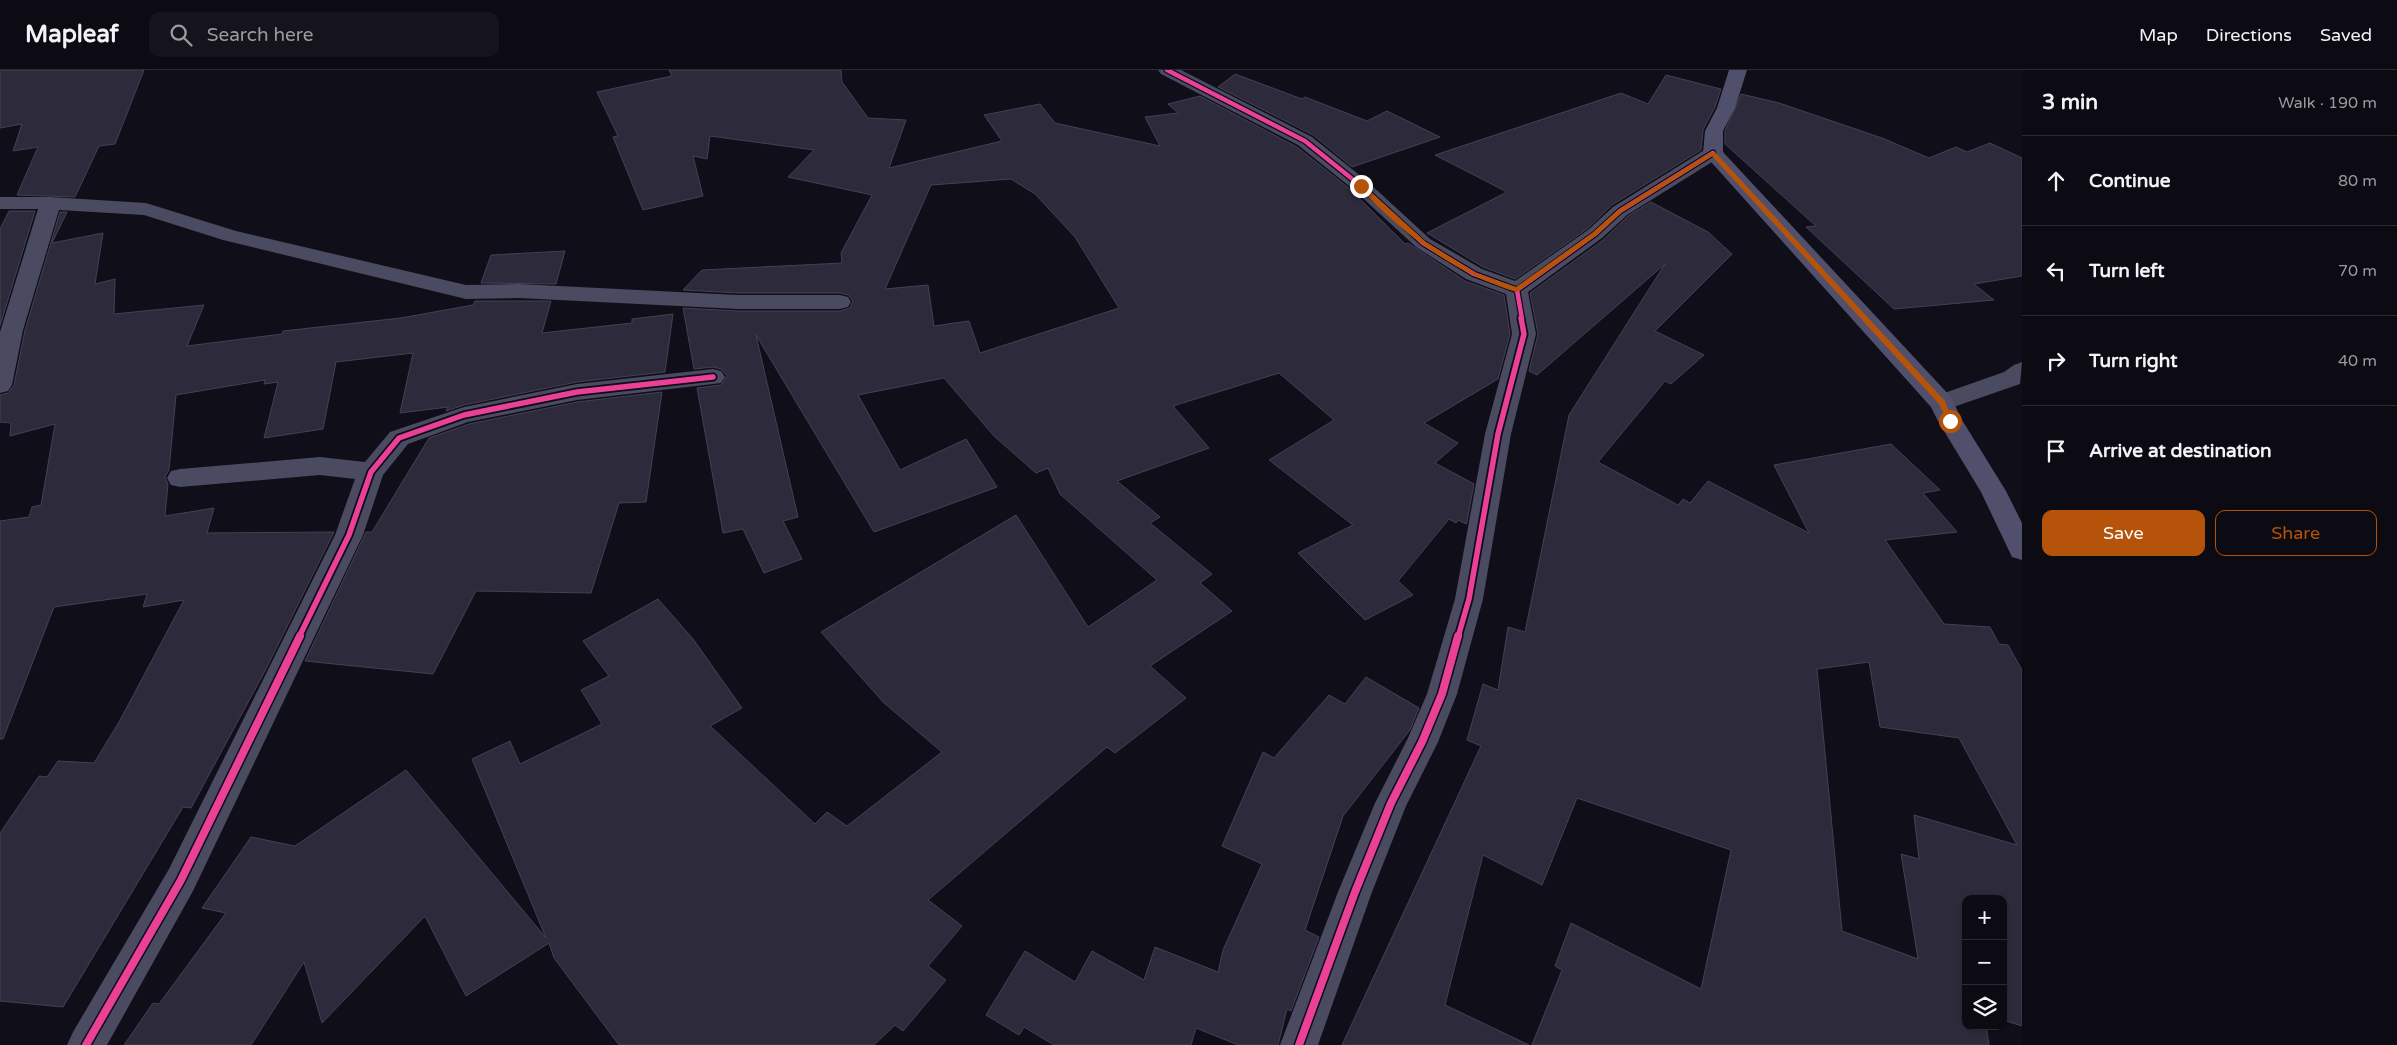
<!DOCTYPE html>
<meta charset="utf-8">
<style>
body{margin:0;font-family:"Varela Round",sans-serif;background:#15131b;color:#f1f3f6}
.controls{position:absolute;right:15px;bottom:15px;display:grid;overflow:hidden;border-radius:10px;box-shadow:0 1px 4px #0004}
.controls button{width:45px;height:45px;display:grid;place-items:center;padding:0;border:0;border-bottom:1px solid #2c2b32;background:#0c0a12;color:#f1f3f6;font:25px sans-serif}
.stop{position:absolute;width:15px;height:15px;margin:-11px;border:4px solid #b45309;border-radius:50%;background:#fff}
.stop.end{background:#b45309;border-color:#fff;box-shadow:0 1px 5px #0008}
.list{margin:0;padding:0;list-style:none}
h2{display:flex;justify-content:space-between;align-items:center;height:65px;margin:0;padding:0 20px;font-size:21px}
h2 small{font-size:16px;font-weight:400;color:#9a9a9f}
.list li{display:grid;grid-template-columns:32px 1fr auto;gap:15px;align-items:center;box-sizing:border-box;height:90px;padding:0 20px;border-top:1px solid #2c2b32}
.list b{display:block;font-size:19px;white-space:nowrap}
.list em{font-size:16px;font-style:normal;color:#9a9a9f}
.actions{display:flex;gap:10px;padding:15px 20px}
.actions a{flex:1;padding:11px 0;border:1px solid #b45309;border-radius:10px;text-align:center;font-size:18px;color:#b45309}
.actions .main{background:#b45309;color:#fff}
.icon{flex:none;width:28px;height:28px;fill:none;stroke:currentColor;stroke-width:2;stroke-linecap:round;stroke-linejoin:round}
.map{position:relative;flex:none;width:2022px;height:975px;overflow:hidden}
header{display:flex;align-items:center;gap:30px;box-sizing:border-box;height:70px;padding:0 25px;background:#0c0a12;border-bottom:1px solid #2c2b32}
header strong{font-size:24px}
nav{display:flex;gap:28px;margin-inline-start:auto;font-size:18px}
.search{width:350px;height:45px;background:#15131b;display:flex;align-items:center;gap:12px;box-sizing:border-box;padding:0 18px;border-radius:10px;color:#9a9a9f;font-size:19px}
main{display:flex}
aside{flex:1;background:#0c0a12}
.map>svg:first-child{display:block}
</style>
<header>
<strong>Mapleaf</strong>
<div class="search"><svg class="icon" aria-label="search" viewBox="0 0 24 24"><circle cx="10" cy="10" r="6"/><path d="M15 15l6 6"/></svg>Search here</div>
<nav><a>Map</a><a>Directions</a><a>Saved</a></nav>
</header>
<main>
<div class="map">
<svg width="2022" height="975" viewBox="0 0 2022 975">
<rect width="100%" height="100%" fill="#100e18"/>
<g fill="#2d2b3b" stroke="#434057" fill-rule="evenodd">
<polygon points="0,0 144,0 115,74 99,76 75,127 17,125 38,77 13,81 22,54 0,58"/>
<path d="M669,0H841L842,12L868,48L906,50L889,98L1002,71L984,45L1040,34L1055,53L1160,76L1145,47L1178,43L1168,34L1200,26L1297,77L1350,119L1405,174L1408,173L1465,211L1504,225L1510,264L1498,309L1424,353L1458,373L1435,393L1474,414L1467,452L1466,454L1458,450L1456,453L1449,449L1398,511L1413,525L1365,550L1298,483L1353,455L1269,390L1334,350L1279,303L1173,336L1209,378L1117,411L1160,447L1150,453L1212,504L1200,513L1232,541L1150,596L1186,628L1115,683L1107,677L928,830L962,856L928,896L946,910L903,961L895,955L874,975H619L554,888L549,873L466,926L425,846L322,953L304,892L251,975H124L153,933L159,934L226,843L202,838L251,767L295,776L406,700L546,868L472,689L510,671L520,694L602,654L581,620L609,606L583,571L658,529L693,569L742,638L710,656L815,754L827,742L847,756L942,682L884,633L821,562L1016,445L1088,557L1157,510L1060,424L1048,398L1036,403L994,366L944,308L858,325L900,400L966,369L997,417L874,462L756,265L798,447L783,451L802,489L764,503L743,459L723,463L697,318L721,315L727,306L721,299L713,297L694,299L683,238L738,241H840L850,238L853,231L848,225L840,223H738L683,220L702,200L842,193L841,183L872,125L788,107L814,80L710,66L707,89L693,86L703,126L643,140L613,67L618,66L597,22L672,6ZM1011,109L1035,124L1075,167L1119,238L980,283L969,251L934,256L928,215L885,219L931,115Z"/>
<polygon points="1235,4 1302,29 1305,27 1367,51 1387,41 1440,67 1352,97 1313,65 1218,17"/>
<polygon points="1666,5 1721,19 1715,37 1703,60 1701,80 1612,135 1587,159 1515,209 1483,197 1427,163 1507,122 1435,85 1621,23 1648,34"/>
<polygon points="1741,24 1779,33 1882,68 1929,88 1956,77 1967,82 1990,73 2022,88 2022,206 1974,214 1994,230 1894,239 1806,157 1816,156 1725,74 1725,61"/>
<path d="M1651,132L1708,162L1732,184L1655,261L1704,285L1671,314L1665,311L1598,392L1678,435L1683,429L1690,433L1708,411L1809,463L1774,395L1891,374L1940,420L1923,423L1957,462L1885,470L1944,554L1990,557L1999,574L2008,575L2022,600V956L2003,950V829H1966V956H1986L1989,975H1532L1562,900L1555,896L1571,853L1701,919L1731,780L1577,728L1542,815L1483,785L1445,935L1529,975H1342L1481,676L1467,670L1483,614L1498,620L1508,557L1525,562L1569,345L1665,194L1537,305L1529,301L1538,264L1530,223L1603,170L1628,146ZM1869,592L1880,657L1959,668L2017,775L1914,745L1919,789L1901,784L1918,889L1842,861L1817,599Z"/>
<polygon points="9,141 35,141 0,256 0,159"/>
<polygon points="60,142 67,142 52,173 103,163 95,214 115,209 114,244 204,235 187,276 282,264 283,261 401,248 473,235 475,231 551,231 542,263 632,253 632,249 673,244 665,302 577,312 464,335 446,341 448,337 400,343 413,283 336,292 323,359 264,368 278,312 264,314 265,310 176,325 169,400 165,407 168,414 165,446 214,438 207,463 334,462 265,601 191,738 183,737 63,937 0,931 0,763 39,706 47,707 58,691 94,693 119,652 184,530 143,537 147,524 54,537 3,669 0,669 0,451 29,447 32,437 41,435 55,354 10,366 11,353 0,352 0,325 8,323 14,315 25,260"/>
<polygon points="565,181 556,214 481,213 491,185"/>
<polygon points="662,322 646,432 619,433 591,523 476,521 433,604 305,591 366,462 372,462 429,368 469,354 577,332"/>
<polygon points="1366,607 1419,638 1410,660 1343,746 1305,860 1319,867 1291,941 1287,939 1278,975 1238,975 1196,958 1191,975 1054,975 1024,957 1019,965 986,945 1025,881 1075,912 1092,881 1144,910 1155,877 1218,902 1223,880 1262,794 1222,776 1263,682 1274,688 1329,625 1345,634"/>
</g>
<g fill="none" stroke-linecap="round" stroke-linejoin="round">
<g fill="#4a4a61" fill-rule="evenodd">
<polygon points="1158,0 1181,0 1312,67 1368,112 1430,169 1482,199 1515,211 1588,160 1613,137 1706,79 1713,77 1720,79 1723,83 1720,87 1627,145 1602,168 1528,222 1536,264 1511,364 1483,529 1457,624 1438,672 1406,736 1372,822 1318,975 1280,975 1338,822 1375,733 1408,668 1427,624 1455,529 1485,364 1512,264 1506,224 1466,209 1416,177 1354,120 1298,75 1161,4"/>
<polygon points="0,127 50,127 146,133 236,161 466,215 519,214 738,225 840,225 848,227 851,232 848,237 840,239 738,239 519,228 466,229 223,170 144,145 59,140 23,260 12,315 8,321 0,323 0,262 38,139 0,139"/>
<polygon points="2022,292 2020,314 1942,341 1933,339 1930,333 1933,327 2004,302 2014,295"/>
<polygon points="713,299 721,301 725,307 721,313 577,330 468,352 408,374 383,405 363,465 193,821 107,975 67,975 73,962 169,799 335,465 355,409 320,405 180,417 171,415 167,408 171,401 180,399 320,387 365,392 390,362 464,337 577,314"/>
</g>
<polygon fill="#504f6c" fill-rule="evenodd" points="1729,0 1747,0 1735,38 1723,61 1723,82 1951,327 1962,350 2006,421 2022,453 2022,490 2012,487 1981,422 1938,351 1931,337 1703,83 1705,61 1717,38"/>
<defs>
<g id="cycleway-far2">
<polyline points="1167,0 1305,71 1361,116 1423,173 1474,204 1517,220"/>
<polyline points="1522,249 1517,220 1595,164 1620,141 1713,83"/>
</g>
<g id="cycleway-far1">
<polyline points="299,567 349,465 371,402 399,368 464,345 577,322 713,307"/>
<polyline points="1458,567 1469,529 1498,364 1524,264 1521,248"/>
</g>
<g id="cycleway">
<polyline points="86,975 181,810 300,566"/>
<polyline points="1299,975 1355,822 1391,733 1422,672 1442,624 1458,566"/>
</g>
</defs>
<use href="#cycleway-far2" stroke="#0d0b1b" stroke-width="7"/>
<use href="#cycleway-far1" stroke="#0d0b1b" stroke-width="9"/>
<use href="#cycleway" stroke="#0d0b1b" stroke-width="11"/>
<use href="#cycleway-far2" stroke="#ea4096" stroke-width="4.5"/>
<use href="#cycleway-far1" stroke="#ea4096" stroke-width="5.5"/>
<use href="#cycleway" stroke="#ea4096" stroke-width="8"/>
</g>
<path fill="#b45309" d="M1711,82H1715L1945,331L1953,352H1948L1939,334L1712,86L1622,142L1597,165L1517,222C1455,204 1401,163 1358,116L1363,115L1426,172L1476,203L1516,217L1592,163L1618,140Z"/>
</svg>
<div class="controls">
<button>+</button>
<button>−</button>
<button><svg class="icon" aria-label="layers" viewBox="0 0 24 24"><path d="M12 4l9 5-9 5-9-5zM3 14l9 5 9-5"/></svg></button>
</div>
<div class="stop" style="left:1950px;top:351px"></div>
<div class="stop end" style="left:1361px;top:116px"></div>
</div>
<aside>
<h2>3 min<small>Walk · 190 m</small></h2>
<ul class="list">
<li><svg class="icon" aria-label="ahead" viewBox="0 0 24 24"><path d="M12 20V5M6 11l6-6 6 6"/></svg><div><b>Continue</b></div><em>80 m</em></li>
<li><svg class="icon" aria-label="left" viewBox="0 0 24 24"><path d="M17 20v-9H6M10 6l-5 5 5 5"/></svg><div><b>Turn left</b></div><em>70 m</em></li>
<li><svg class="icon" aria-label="right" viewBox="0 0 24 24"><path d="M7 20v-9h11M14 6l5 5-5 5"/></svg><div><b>Turn right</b></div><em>40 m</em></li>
<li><svg class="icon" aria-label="arrive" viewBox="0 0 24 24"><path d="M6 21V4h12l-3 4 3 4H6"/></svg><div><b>Arrive at destination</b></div></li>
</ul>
<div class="actions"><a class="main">Save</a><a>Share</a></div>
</aside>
</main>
